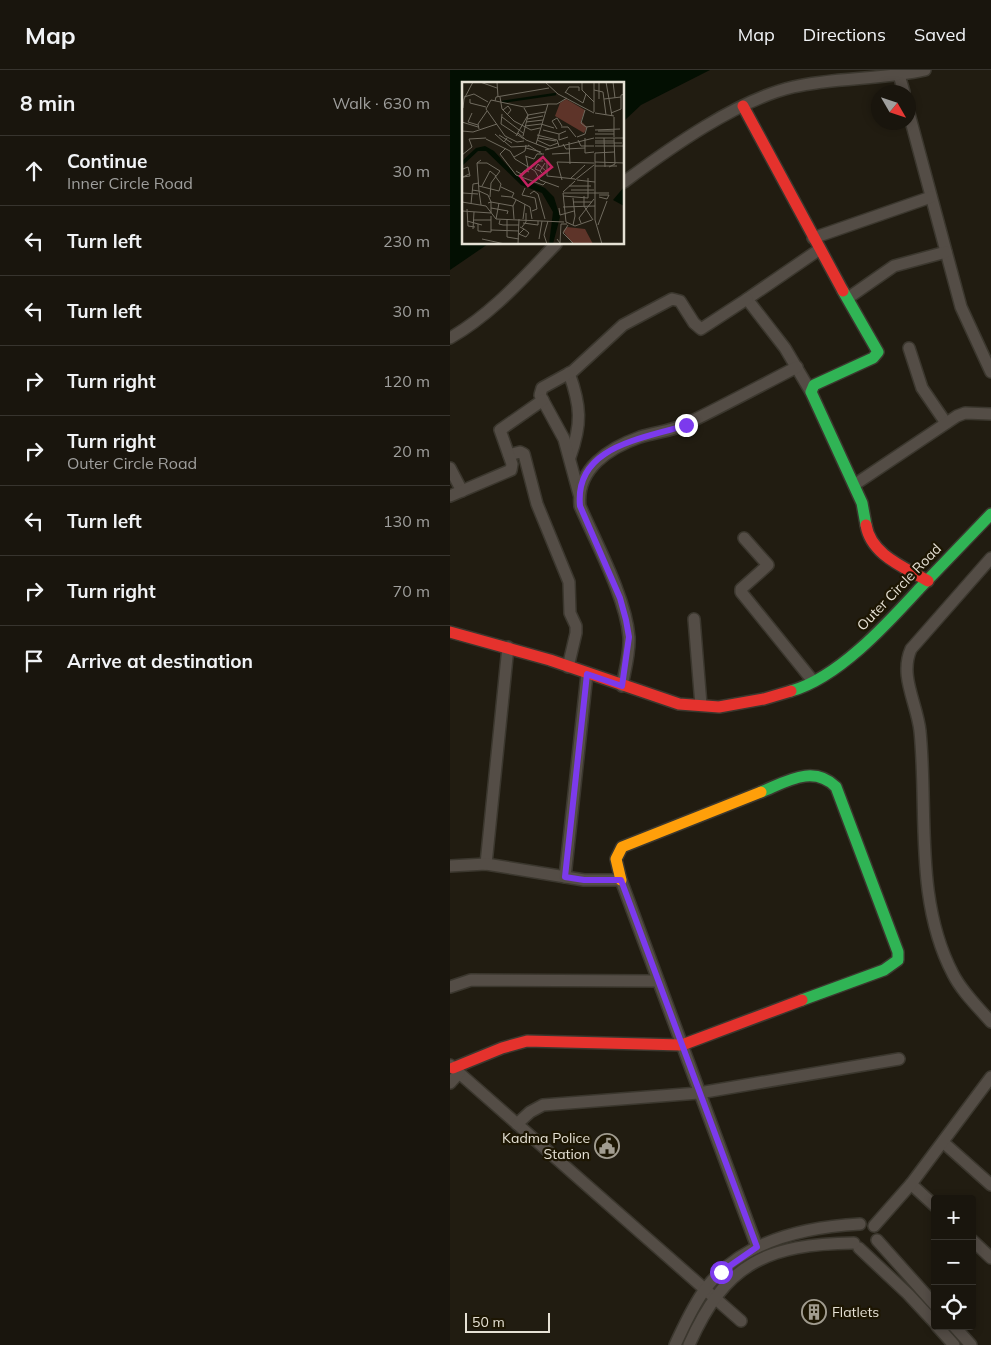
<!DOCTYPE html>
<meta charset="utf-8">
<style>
body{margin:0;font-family:Mulish,sans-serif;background:#26221b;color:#f1f3f6}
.controls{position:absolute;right:15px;bottom:15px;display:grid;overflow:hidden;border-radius:5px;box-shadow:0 2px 8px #0003}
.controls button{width:45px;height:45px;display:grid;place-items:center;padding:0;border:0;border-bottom:1px solid #37342e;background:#19150d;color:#f1f3f6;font:25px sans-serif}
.compass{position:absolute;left:421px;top:15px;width:45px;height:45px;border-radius:50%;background:#19150d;box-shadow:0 2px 8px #0003;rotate:129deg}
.scale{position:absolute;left:15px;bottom:12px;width:85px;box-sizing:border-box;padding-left:5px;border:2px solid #e6e1d5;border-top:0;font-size:14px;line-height:18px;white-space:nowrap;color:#e6e1d5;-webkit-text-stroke:4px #1d1603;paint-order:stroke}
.stop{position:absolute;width:15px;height:15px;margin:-11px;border:4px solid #7c3aed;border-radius:50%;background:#fff}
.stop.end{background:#7c3aed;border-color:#fff;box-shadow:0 1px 5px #0008}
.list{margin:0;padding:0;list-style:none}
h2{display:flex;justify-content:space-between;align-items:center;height:65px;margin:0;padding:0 20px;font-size:21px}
h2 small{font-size:16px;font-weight:400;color:#9f9f9d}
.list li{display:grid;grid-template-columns:32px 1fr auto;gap:15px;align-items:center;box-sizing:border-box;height:70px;padding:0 20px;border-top:1px solid #37342e}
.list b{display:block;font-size:19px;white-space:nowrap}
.list p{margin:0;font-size:16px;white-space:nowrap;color:#9f9f9d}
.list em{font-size:16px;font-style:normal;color:#9f9f9d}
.icon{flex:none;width:28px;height:28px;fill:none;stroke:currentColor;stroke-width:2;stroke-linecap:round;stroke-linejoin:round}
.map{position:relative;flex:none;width:541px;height:1275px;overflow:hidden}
header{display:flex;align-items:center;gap:30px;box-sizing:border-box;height:70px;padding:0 25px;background:#19150d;border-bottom:1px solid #37342e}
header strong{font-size:24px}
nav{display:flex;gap:28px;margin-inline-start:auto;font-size:18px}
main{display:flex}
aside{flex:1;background:#19150d}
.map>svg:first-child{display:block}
</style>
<header>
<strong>Map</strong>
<nav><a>Map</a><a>Directions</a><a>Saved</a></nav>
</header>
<main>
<aside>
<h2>8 min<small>Walk · 630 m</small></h2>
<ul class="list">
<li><svg class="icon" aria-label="ahead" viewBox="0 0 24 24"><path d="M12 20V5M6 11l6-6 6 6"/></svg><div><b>Continue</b><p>Inner Circle Road</p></div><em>30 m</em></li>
<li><svg class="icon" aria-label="left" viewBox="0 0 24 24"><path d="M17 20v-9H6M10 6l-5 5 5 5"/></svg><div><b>Turn left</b></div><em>230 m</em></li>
<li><svg class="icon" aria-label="left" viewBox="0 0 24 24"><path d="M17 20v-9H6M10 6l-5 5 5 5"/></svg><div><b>Turn left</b></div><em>30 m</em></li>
<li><svg class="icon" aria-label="right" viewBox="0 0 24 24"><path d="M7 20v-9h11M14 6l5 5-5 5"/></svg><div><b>Turn right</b></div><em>120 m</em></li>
<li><svg class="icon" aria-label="right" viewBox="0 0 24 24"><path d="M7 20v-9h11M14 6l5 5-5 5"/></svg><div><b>Turn right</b><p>Outer Circle Road</p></div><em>20 m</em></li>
<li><svg class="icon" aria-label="left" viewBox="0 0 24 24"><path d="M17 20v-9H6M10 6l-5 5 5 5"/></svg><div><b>Turn left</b></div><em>130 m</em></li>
<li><svg class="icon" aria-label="right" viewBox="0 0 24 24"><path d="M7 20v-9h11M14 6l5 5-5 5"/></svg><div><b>Turn right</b></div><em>70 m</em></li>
<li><svg class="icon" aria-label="arrive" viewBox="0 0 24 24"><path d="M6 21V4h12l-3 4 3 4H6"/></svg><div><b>Arrive at destination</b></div></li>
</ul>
</aside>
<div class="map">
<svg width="541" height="1275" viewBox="0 0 541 1275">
<rect width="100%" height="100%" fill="#211c11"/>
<polygon fill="#030f02" points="0,0 260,0 191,35 174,51 174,14 14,14 14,174 38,174 0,200"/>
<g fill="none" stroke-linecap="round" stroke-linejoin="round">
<defs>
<g id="street">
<polyline points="449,5 454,22"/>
<polyline points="458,40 511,237 541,302"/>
<path d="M174,112C220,78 287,30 343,17C386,7 432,10 475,0"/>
<polyline points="363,168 481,127"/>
<polyline points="398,228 444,196 496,182"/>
<path d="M0,268C42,244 73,208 106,174"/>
<polyline points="459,278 472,318 496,353"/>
<path d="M119,303C131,336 132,354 120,387"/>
<polyline points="361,322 335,278 297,229 370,179"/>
<polyline points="59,385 70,382 74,384 87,434 119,512 120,543 126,556 126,563 118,597"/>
<polyline points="0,398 12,421"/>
<polyline points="404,415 507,346 515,343 541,344"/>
<polyline points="129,424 114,369 90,325 92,318 123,301 173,255 222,229 230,231 244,253 251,259 297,229"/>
<polyline points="0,426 61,400 62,394 50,360 93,330"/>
<polyline points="294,468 318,495 291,519 291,522 363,611"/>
<path d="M541,488L461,579C449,606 467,633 470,661C478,741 464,830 503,904C512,922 528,937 541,952"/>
<polyline points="244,549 251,635"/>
<path d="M172,616C175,600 180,583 179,567C176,528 146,473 130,436C126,399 159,378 190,367C206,362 223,361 238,353C275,335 310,316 347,297"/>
<polyline points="36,794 58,577"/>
<polyline points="0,796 36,794 134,810 171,810 307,1177"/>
<polyline points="115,807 137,604"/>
<polyline points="0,917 21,910 208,911"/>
<polyline points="0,995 291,1251"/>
<polyline points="0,1013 9,1003"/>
<polyline points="67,1054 80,1042 93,1035 249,1023 449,989"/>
<polyline points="494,1073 541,1115"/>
<polyline points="461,1114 485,1136"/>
<polyline points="424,1156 461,1114 541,1007"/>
<polyline points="427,1170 485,1235"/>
<polyline points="522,1170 541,1188"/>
<polyline points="409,1178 458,1224 485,1253"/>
<polyline points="487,1256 504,1275"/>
<polyline points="504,1256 521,1275"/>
<path d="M225,1275C234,1256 243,1235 256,1218C292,1171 354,1157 410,1154"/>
<path d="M239,1275C275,1193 317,1174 404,1173"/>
</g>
<g id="fast">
<polyline points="393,221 428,282 423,288 364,315 361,322 412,433 416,455"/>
<path d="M341,621C388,608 437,554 469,519C493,494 517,469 541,444"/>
<path d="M311,722C336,712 363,694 386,717L448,882V890L434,900L352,930"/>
</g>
<polyline id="slow" points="171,810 166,789 172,777 311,722"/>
<g id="jam">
<polyline points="293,36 393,221"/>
<path d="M416,455C421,485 454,497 478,511"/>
<polyline points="0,562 100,590 229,634 269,637 314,629 341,621"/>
<polyline points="3,998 52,978 77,971 232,975 352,930"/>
</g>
</defs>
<use href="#street" stroke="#3b372e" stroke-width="14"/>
<use href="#fast" stroke="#3b372e" stroke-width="14"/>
<use href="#slow" stroke="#3b372e" stroke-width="14"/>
<use href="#jam" stroke="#3b372e" stroke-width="14"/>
<use href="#street" stroke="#544d46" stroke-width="11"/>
<use href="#fast" stroke="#30b455" stroke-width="11"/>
<use href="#slow" stroke="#ff9f0a" stroke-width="11"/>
<use href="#jam" stroke="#e5322d" stroke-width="11"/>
</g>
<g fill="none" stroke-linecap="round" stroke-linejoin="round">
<path stroke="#7c3aed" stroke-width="6" d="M236,355C195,369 124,375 130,436L170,528L176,550L179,567L172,616L137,604L115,807L134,810H171L307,1177L271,1202"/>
</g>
<defs>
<symbol id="civic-ring" viewBox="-11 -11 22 22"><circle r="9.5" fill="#1d1603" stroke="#a19c90" stroke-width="1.5"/><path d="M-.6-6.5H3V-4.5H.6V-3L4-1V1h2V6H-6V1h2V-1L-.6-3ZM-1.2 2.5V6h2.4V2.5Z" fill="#a19c90"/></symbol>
<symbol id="building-ring" viewBox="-11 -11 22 22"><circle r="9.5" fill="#1d1603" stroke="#a19c90" stroke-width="1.5"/><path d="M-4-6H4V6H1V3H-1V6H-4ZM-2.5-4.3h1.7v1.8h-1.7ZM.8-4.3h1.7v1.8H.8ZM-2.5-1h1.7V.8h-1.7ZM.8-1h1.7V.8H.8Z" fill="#a19c90"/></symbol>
</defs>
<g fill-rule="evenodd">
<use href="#civic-ring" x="143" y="1062" width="28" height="28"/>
<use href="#building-ring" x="350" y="1228" width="28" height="28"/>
</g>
<g text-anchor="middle" stroke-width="4.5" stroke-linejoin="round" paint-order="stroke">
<g font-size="14" fill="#e6e1d5" stroke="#1d1603">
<text transform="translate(449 517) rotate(-46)" y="5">Outer Circle Road</text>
</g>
<g font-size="14" fill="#e6e1d5" stroke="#1d1603" text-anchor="end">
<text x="140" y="1073">Kadma Police<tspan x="140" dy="16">Station</tspan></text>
<text x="382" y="1247" text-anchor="start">Flatlets</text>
</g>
</g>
<g transform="translate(12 12)">
<rect width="162" height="162" fill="#211c11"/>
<path d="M104,17L123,28L119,39L125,45L122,51L93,34L98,21ZM105,145L123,147L131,162L110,161L101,149Z" fill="#5e3429"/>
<path d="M23,64L32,69L55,94L83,106L92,115L98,135L91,162H87L91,130L80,111L59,103L24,69H16L0,84V79L14,66ZM162,105V124L151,118Z" fill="#030f02"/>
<path fill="none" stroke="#030f02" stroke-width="2.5" d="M40,20L94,12"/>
<path fill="none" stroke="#706b5f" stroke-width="1" d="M18,0L35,6M35,0L36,15M83,0L96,12L132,31M120,0V8L132,20M132,0V30M144,0L150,34M151,0L153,16M137,1V17M132,8L141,10L144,33M103,10L121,21L124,12M103,11L107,5H117V9M2,15L12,12L26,20M38,15L40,27L52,39L69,48L78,46M8,17V21L24,25M142,17L159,15M33,19L34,15L87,6M62,25L86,22M1,26L2,17L11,0M41,28L46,24L49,28L45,33M123,28L119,41L124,45L132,44M10,31L6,40L16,43M133,31L152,34M149,31L159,27V13L163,12M40,32L39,42L62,57M40,35L61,51M65,37L81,34M0,40L16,45M64,40L81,38M63,44L79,42L92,46M99,45H106L114,55M17,47L16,42L25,29M95,47L90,39L95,36L100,44M81,48L97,52L104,49M133,48L158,47M0,49L11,50L35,42M136,49H152M56,51L64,58L87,67M33,52L42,60L45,56M97,52V58L106,55M133,52H152M37,53L50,61M75,53L95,58L97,64M54,54L66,33L83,30M61,54L66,33L62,26M115,55L123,52L125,45M152,55V35M76,56L94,59M123,56V71L132,70M133,56H163M142,56L143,85M24,57L48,69L53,77L73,89L78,98L97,105M75,58L88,64L96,61M116,58L119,64H132M62,59L55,60L43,54L24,27L29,18L62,25M133,59H152M43,60L49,65L67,64M107,60L108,82M133,61H160M74,62L86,22H95L105,16M101,62L104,67L123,66M66,63L80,72M133,64H163M44,66L38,72L54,93L81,103L84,100M64,66L79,70M83,68L132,56M133,71L152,70M90,72L108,71M0,73L10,65L7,57L24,56M63,74L72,77L75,72H82M52,75L63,69L64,63M19,78L15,81L17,109L26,113L29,120L51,124M85,80V94L113,97M95,80L132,81M95,80L100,98M133,80L163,81M15,81H25L38,89L29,101L28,115M133,84H155M147,85L153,82L152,56M1,87L6,85L8,94L1,95L7,92M68,87L76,79H81M54,89L59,92L63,88L67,90M78,89L73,87L76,82L84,89M82,93L78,89L83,81M59,96L66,85L64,75M109,96L123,83M113,98L132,83M115,98L133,100M17,104L37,109L39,102L33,94M20,104L28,89L34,94M107,104H129M39,105L52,111L50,115M63,106L60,113L73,116L75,127L70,129M10,108L17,109L19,123M109,108H132M101,110L113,99M1,111L16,112M101,111H147M101,111L104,140M68,112L72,109L76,112L83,137M39,114L49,115L68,125L70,137M101,114L126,116V96M122,114V124L131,138M137,115L145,117L147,113H137M0,120L24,124L34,137L102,140M111,120H130M9,122L11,102L17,101M101,125L133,124M29,126L46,129L45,132M97,126L98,133L112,129M5,127L6,144L13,145M0,129L29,131V120L26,121M34,137L37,121M52,137L51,124L54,118M61,137L63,122M11,138H29M38,138L37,142L41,143H57M45,138V155L57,157M133,138V71M133,138L140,162M5,139L20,143M104,140L113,144L130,138M61,141L76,143V139M119,141L117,136L132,117M16,142V149L29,150V134M106,143L101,151L112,162M111,143L113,134L111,116M136,143L145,119M58,145L62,147L66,150L67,151L64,155L57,152L62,147M60,145L64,140V131M11,147L12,130M29,148L57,149M20,157L43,162M77,157L80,139M95,157L98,161L99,142H105M56,162L57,137M85,162L82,153L86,139"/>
<path fill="#c42261" fill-opacity="0.15" stroke="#c42261" stroke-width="2.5" d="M81,75L90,85L66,104L58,94Z"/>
<rect width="162" height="162" fill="none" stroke="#e6e1d5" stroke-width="2.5"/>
</g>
</svg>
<div class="controls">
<button>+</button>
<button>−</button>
<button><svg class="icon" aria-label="locate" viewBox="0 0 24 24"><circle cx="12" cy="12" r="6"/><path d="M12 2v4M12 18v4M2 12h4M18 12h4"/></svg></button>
</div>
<svg class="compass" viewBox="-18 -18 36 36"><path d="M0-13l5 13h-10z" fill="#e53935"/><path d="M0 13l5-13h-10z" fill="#9f9f9d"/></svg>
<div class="scale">50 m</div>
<div class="stop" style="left:271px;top:1202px"></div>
<div class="stop end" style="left:236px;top:355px"></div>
</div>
</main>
